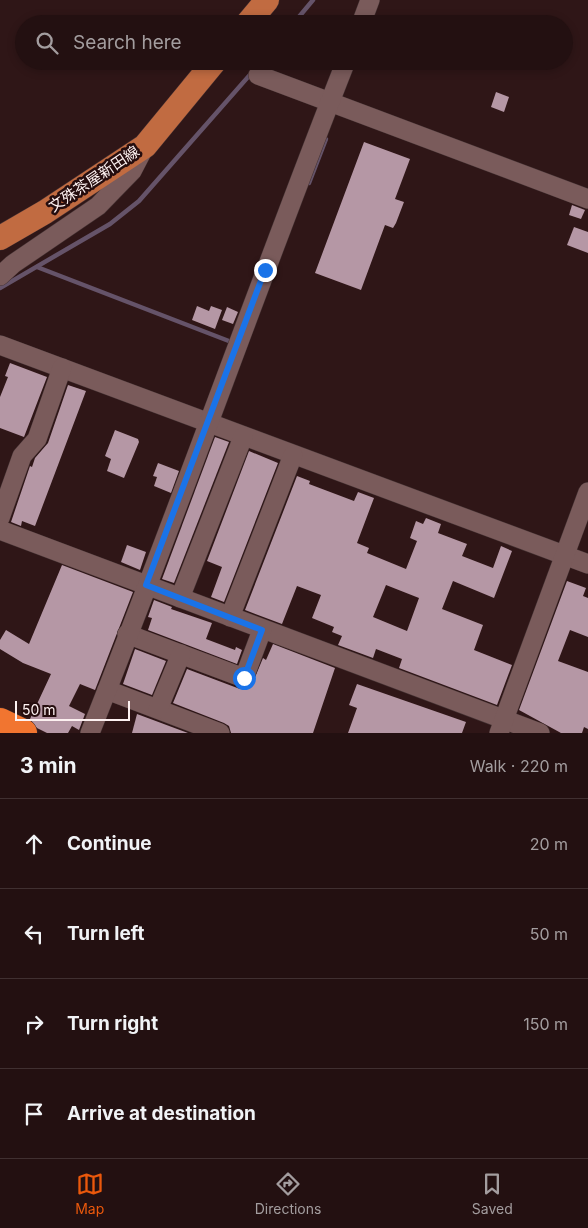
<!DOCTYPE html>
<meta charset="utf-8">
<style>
body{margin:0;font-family:Inter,"Noto Sans JP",sans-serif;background:#2b191a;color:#f1f3f6}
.scale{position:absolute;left:15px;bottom:12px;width:115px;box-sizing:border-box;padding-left:5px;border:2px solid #fdf1f1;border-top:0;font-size:14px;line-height:18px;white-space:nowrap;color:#fdf1f1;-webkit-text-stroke:4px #250d0e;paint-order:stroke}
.stop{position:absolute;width:15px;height:15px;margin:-11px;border:4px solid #1a73e8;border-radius:50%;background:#fff}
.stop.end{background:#1a73e8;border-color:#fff;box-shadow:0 1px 5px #0008}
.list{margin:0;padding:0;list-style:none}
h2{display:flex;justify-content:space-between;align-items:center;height:65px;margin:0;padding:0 20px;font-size:21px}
h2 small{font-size:16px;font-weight:400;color:#a39d9f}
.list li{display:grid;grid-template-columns:32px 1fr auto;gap:15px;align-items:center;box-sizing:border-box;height:90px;padding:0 20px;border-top:1px solid #403031}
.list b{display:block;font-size:19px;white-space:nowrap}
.list em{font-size:16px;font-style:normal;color:#a39d9f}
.icon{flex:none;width:28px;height:28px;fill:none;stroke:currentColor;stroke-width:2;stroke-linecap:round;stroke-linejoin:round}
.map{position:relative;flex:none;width:588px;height:733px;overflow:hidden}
.search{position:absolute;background:#231011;box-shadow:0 2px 8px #0003;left:15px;right:15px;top:15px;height:55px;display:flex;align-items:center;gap:12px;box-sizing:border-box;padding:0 18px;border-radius:28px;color:#a39d9f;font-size:19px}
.sheet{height:425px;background:#231011}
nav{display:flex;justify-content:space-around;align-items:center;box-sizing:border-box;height:70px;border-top:1px solid #403031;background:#231011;font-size:14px;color:#a39d9f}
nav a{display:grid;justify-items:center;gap:2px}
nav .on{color:#ea580c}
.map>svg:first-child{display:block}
</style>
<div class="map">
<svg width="588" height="733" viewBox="0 0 588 733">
<rect width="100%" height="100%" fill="#2f1617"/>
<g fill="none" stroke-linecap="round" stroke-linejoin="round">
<g stroke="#655369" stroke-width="4.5">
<polyline points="293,24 313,0"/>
<polyline points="309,183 326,139"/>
<polyline points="37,267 234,343"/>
<polyline points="0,288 110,224 139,201 262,61"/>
</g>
</g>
<g fill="#b597a5" fill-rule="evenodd">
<polygon points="496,92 509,97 504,112 491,107"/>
<polygon points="364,142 410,159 395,199 404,202 396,223 393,228 385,225 361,290 315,273"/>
<polygon points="572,205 585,210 581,219 569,215"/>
<polygon points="574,227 588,232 588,253 567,245"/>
<polygon points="197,306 209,311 211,306 222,310 215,329 192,320"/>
<polygon points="227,307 238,312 233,324 222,320"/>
<polygon points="10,363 47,377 24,437 0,428 0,397 8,377 5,376"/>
<polygon points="68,385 86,391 35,526 22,521 21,526 11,522 30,466 32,467 35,458 48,443"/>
<polygon points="115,430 138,439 139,442 124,478 107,471 111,459 105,456"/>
<polygon points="215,437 229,442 174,583 162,579"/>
<polygon points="249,451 278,463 224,602 211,597 222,567 207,561"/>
<polygon points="158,463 179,471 171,493 154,486 157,477 153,476"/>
<path d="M297,476L310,481L309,484L354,501L358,492L374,498L357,543L369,548L367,553L406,569L417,541L410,538L416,521L423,524L426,518L441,524L438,533L467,544L462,556L493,568L501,546L512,551L494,598L453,581L442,609L483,625L474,650L512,665L497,705L399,668L402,659L376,649L373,658L338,645L342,636L332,632L334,627L312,618L321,595L297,586L282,624L245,610ZM386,585L419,598L407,631L373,617Z"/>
<polygon points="127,545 146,552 140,570 121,562"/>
<polygon points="62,565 133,592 95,690 80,684 69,706 85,714 79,730 72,726 68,733 47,733 37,728 30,719 51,674 23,663 0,649 0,640 6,630 29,644"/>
<polygon points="567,581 586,588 583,596 588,598 588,637 570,630 558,661 588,672 588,729 584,727 582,733 561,733 519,710"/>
<polygon points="154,600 172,607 171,609 212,623 206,639 235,650 236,647 242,650 237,664 148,630 152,618 148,617"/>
<polygon points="273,644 335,668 313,733 231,733 229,726 224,723 173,703 187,669 240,689 251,687 263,658 266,660"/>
<polygon points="135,649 166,661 152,695 123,684"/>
<polygon points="357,684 466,722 462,733 348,733 357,708 349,705"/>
<polygon points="137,714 188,733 132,733"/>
</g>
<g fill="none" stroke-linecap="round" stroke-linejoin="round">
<defs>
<g id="minor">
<polyline points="361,24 370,0"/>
<polyline points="258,75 588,199"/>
<polyline points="0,276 13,264 98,206 132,171 145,146"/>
<polyline points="0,345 588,564"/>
<polyline points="0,518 22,456 37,439 62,368"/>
<polyline points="0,530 540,733"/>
<polyline points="180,598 243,437"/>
<polyline points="230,617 293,455"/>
<polyline points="127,634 244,678 262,630"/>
<polyline points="107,690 220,733"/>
<polyline points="158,709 181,654"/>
<path d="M90,733C179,510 258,284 346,61"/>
<polyline points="499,733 588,492"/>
</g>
<g id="major">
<polyline points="247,24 267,0"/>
<polyline points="0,238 45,212 145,146 215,61"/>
</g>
<polyline id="highway" points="0,722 23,733"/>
</defs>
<use href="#minor" stroke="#443233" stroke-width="20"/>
<use href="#major" stroke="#443233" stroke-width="25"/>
<use href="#highway" stroke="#443233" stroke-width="29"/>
<use href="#minor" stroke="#7a5b5b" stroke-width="19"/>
<use href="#major" stroke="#c16b41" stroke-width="24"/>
<use href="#highway" stroke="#f17530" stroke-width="28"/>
</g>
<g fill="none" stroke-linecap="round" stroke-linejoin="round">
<polyline stroke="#1a73e8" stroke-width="6" points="244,678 262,630 146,585 265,270"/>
</g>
<g text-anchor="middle" stroke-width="5" stroke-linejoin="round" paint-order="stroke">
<g font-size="15" fill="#fdf1f1" stroke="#250d0e">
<text transform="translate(94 179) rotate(-34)" y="5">文殊茶屋新田線</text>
</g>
</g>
</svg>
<div class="scale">50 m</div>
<div class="stop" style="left:244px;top:678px"></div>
<div class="stop end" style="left:265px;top:270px"></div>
<div class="search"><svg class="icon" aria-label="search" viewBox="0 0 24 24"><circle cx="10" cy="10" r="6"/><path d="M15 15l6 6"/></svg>Search here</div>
</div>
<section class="sheet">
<h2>3 min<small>Walk · 220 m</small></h2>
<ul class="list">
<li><svg class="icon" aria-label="ahead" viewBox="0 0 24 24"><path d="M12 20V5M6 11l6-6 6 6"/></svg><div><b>Continue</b></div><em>20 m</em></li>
<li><svg class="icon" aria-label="left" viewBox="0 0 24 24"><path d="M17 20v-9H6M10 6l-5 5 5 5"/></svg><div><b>Turn left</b></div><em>50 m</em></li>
<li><svg class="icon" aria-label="right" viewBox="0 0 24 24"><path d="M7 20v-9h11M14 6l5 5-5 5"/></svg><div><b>Turn right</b></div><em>150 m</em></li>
<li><svg class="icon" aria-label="arrive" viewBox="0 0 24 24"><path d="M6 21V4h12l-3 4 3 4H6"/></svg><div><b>Arrive at destination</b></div></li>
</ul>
</section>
<nav>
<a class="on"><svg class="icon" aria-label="map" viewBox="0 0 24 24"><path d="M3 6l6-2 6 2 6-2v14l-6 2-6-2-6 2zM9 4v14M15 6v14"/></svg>Map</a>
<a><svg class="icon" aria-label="directions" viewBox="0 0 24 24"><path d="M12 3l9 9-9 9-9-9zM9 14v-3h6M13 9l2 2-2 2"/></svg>Directions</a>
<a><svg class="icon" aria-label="saved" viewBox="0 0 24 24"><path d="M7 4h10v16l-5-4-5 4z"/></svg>Saved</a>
</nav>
